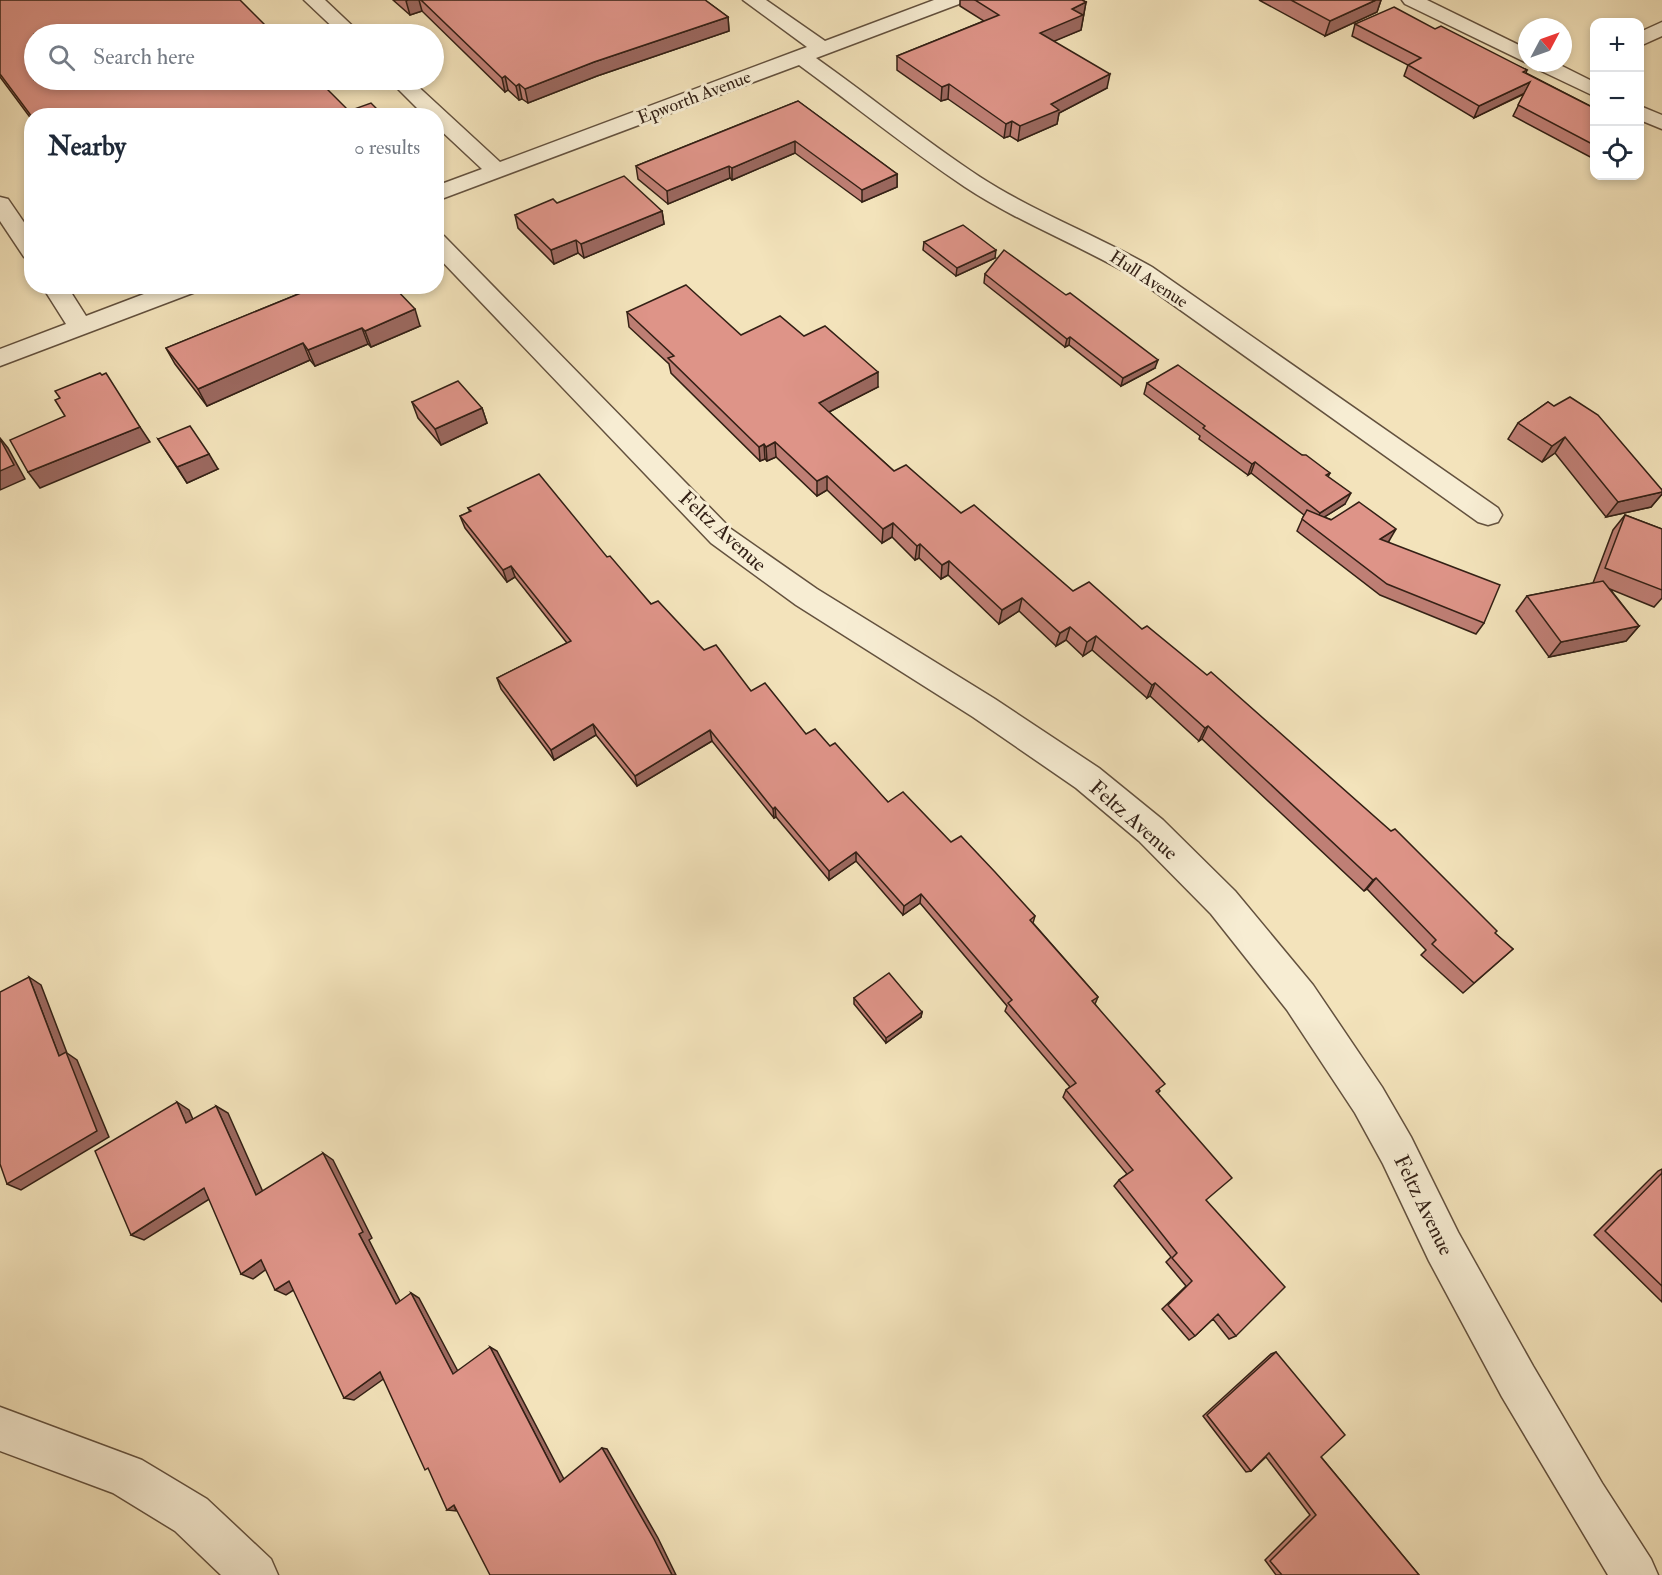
<!DOCTYPE html>
<meta charset="utf-8">
<style>
body{margin:0;font-family:"IM FELL Double Pica",serif;background:#f6f6f7;color:#1f2937}
.controls{position:absolute;right:18px;top:18px;display:grid;overflow:hidden;border-radius:12px;box-shadow:0 3px 9px #0003}
.controls button{width:54px;height:54px;display:grid;place-items:center;padding:0;border:0;border-bottom:2px solid #e0e1e3;background:#fff;color:#1f2937;font:30px sans-serif}
.compass{position:absolute;left:1518px;top:18px;width:54px;height:54px;border-radius:50%;background:#fff;box-shadow:0 3px 9px #0003;rotate:49deg}
.list{margin:0;padding:0;list-style:none}
h2{display:flex;justify-content:space-between;align-items:center;height:78px;margin:0;padding:0 24px;font-size:26px}
h2 small{font-size:20px;font-weight:400;color:#747a83}
.icon{flex:none;width:33px;height:33px;fill:none;stroke:currentColor;stroke-width:2;stroke-linecap:round;stroke-linejoin:round}
.map{position:relative;flex:none;width:1662px;height:1575px;overflow:hidden}
.search{position:absolute;background:#fff;box-shadow:0 3px 9px #0003;left:24px;top:24px;width:420px;height:66px;display:flex;align-items:center;gap:15px;box-sizing:border-box;padding:0 21px;border-radius:33px;color:#747a83;font-size:22px}
.panel{position:absolute;background:#fff;box-shadow:0 3px 9px #0003;left:24px;top:108px;width:420px;height:186px;border-radius:24px}
.map>svg:first-child{display:block}
</style>
<div class="map">
<svg width="1662" height="1575" viewBox="0 0 1662 1575">
<rect width="100%" height="100%" fill="#f3e3bb"/>
<filter id="stains"><feTurbulence type="fractalNoise" baseFrequency=".00333" numOctaves="4"/><feColorMatrix values="0 0 0 0 .2 0 0 0 0 .09 0 0 0 0 .02 0 0 0 .5 -.17"/></filter>
<radialGradient id="worn" r=".72"><stop offset=".6" stop-color="#630" stop-opacity="0"/><stop offset="1" stop-color="#630" stop-opacity=".3"/></radialGradient>
<g fill="none" stroke-linecap="round" stroke-linejoin="round">
<defs>
<g id="street">
<polygon points="304,0 325,0 361,34 340,34"/>
<path d="M743,0H766L825,41L934,0H962L959,4L816,58C871,97 924,140 980,177C1034,212 1096,235 1152,267L1498,508L1502,515L1498,522L1488,525L1478,522L1134,277C1079,245 1018,222 965,187C908,149 854,105 799,65L436,201V186L482,169L436,126V116H425L389,80H411L500,162L807,47Z"/>
<polygon points="1402,0 1427,0 1527,49 1527,63 1405,4"/>
<polygon points="1662,22 1662,36 1640,46 1640,32"/>
<polygon points="1530,63 1556,63 1594,82 1594,96 1533,67"/>
<polygon points="1640,106 1662,115 1662,129 1640,120"/>
<polygon points="0,197 8,199 32,234 32,259 24,257 0,221"/>
<polygon points="436,234 444,236 731,529 817,589 995,699 1099,768 1163,820 1235,891 1313,985 1382,1087 1411,1137 1458,1232 1533,1366 1602,1483 1651,1559 1658,1575 1608,1575 1502,1397 1429,1261 1383,1164 1355,1113 1287,1010 1211,914 1139,841 1076,788 973,717 796,605 711,543 436,255"/>
<polygon points="42,286 67,286 86,316 165,286 201,286 198,291 0,366 0,349 66,324"/>
<polygon points="0,1407 142,1460 207,1499 271,1559 278,1575 221,1575 175,1531 113,1493 0,1451"/>
</g>
</defs>
<use href="#street" stroke="#63513e" stroke-width="3"/>
<use href="#street" fill="#f7edd3" fill-rule="evenodd"/>
</g>
<g fill="#bf7f75" stroke="#332015" stroke-width="1.5">
<polygon points="0,0 349,111 384,116 32,116 32,120 0,77"/>
<polygon points="393,0 705,0 728,17 729,31 597,76 528,103 522,99 519,100 508,90 505,92 422,11 410,15"/>
<polygon points="960,0 1082,0 1086,2 1081,30 1053,41 1107,88 1059,113 1057,124 1018,141 1010,136 1004,138 948,99 941,101 897,70 897,56 984,21 960,6"/>
<polygon points="1259,0 1381,0 1377,12 1325,36"/>
<polygon points="1355,24 1435,29 1527,70 1526,73 1594,108 1594,159 1513,116 1524,94 1474,118 1404,76 1408,65 1352,36"/>
<polygon points="798,101 897,174 897,187 862,202 795,153 732,180 730,178 668,204 638,179 636,166"/>
<polygon points="557,203 662,211 664,224 584,258 578,253 554,264 518,228 515,215"/>
<polygon points="924,242 995,258 956,276 923,250"/>
<polygon points="985,274 1155,368 1121,386 1069,345 1065,347 984,283"/>
<polygon points="318,286 420,326 371,347 368,344 315,366 310,360 207,406 175,364 166,348"/>
<polygon points="627,312 741,335 804,336 878,387 829,412 894,471 961,513 1073,591 1142,629 1513,949 1463,993 1421,955 1426,950 1367,889 1364,891 1202,739 1199,741 1150,696 1147,698 1092,650 1083,656 1066,640 1056,646 1019,611 999,624 948,575 941,579 919,558 915,560 892,537 882,543 827,490 817,496 776,457 767,461 765,459 760,461 671,373 669,364 629,327"/>
<polygon points="1147,383 1302,455 1330,473 1328,477 1345,504 1324,517 1389,541 1388,542 1484,623 1476,634 1380,595 1297,531 1304,515 1251,473 1248,475 1199,439 1200,436 1144,394"/>
<polygon points="412,402 482,408 487,423 441,445 418,418"/>
<polygon points="1548,402 1662,490 1662,494 1651,507 1606,517 1555,453 1542,462 1508,439 1518,423"/>
<polygon points="158,439 218,469 187,483"/>
<polygon points="468,508 607,557 651,604 751,691 806,734 830,746 888,802 951,842 1035,916 1033,923 1098,997 1095,1004 1160,1091 1158,1093 1206,1200 1236,1336 1229,1339 1213,1319 1195,1336 1189,1340 1162,1309 1186,1286 1166,1262 1171,1257 1114,1186 1119,1180 1127,1174 1063,1097 1066,1090 1070,1087 1005,1011 1007,1006 920,903 903,915 856,861 829,880 776,817 774,818 712,741 637,786 596,735 554,760 501,689 497,678 567,643 515,577 507,582 465,528 460,516 470,512"/>
<polygon points="1625,515 1662,529 1662,598 1654,607 1610,589 1639,626 1626,641 1549,657 1516,611 1527,596 1593,583 1613,530"/>
<polygon points="854,998 922,1012 921,1017 886,1043 854,1004"/>
<polygon points="1662,1169 1662,1302 1594,1235 1658,1171"/>
<polygon points="1276,1352 1321,1457 1419,1575 1276,1575 1265,1560 1310,1515 1266,1457 1251,1471 1246,1472 1203,1416 1271,1354"/>
</g>
<g fill="#9b685f" stroke="#332015" stroke-width="1.5">
<polygon points="408,0 419,0 422,11 410,15 406,1"/>
<polygon points="1376,0 1381,0 1377,12 1325,36 1330,21"/>
<polygon points="1086,2 1081,30 1038,48 1040,33 1072,9"/>
<polygon points="728,17 729,31 597,76 528,103 525,89 594,62"/>
<polygon points="1110,74 1107,88 1059,113 1057,124 1018,141 1020,126 1051,104"/>
<polygon points="505,76 508,90 505,92 502,78"/>
<polygon points="1530,82 1525,93 1474,118 1479,106"/>
<polygon points="519,84 522,99 519,100 516,86"/>
<polygon points="949,84 948,99 941,101 942,87"/>
<polygon points="1012,121 1010,136 1004,138 1006,124"/>
<polygon points="795,141 795,153 732,180 732,168"/>
<polygon points="729,166 730,178 668,204 667,191"/>
<polygon points="897,174 897,187 862,202 862,190"/>
<polygon points="662,211 664,224 584,258 581,244"/>
<polygon points="576,240 578,253 554,264 551,250"/>
<polygon points="996,250 995,258 956,276 957,268"/>
<polygon points="415,309 420,326 371,347 365,331"/>
<polygon points="362,328 368,344 315,366 308,350"/>
<polygon points="1070,337 1069,345 1065,347 1067,339"/>
<polygon points="303,343 310,360 207,406 198,389"/>
<polygon points="1158,360 1155,368 1121,386 1123,378"/>
<polygon points="878,372 878,387 819,417 819,403"/>
<polygon points="482,408 487,423 441,445 435,429"/>
<polygon points="140,427 150,442 40,488 28,472"/>
<polygon points="1565,437 1555,453 1542,462 1552,446"/>
<polygon points="0,438 8,448 25,479 0,490"/>
<polygon points="775,442 776,457 767,461 766,447"/>
<polygon points="764,444 765,459 760,461 759,447"/>
<polygon points="209,454 218,469 187,483 177,467"/>
<polygon points="1255,462 1251,473 1248,475 1252,464"/>
<polygon points="827,476 827,490 817,496 817,481"/>
<polygon points="1662,492 1662,494 1651,507 1606,517 1618,502"/>
<polygon points="1351,493 1345,504 1315,523 1320,513"/>
<polygon points="893,523 892,537 882,543 883,529"/>
<polygon points="1396,529 1389,541 1374,551 1380,539"/>
<polygon points="920,544 919,558 915,560 917,546"/>
<polygon points="949,561 948,575 941,579 942,565"/>
<polygon points="511,566 515,577 507,582 503,570"/>
<polygon points="1022,598 1019,611 999,624 1002,610"/>
<polygon points="1639,626 1626,641 1549,657 1561,642"/>
<polygon points="1070,627 1066,640 1056,646 1060,633"/>
<polygon points="1096,636 1092,650 1083,656 1087,642"/>
<polygon points="1155,683 1150,696 1147,698 1152,685"/>
<polygon points="593,724 596,735 554,760 551,750"/>
<polygon points="1208,726 1202,739 1199,741 1205,728"/>
<polygon points="710,730 712,741 637,786 635,776"/>
<polygon points="775,807 776,817 774,818 773,809"/>
<polygon points="856,852 856,861 829,880 829,871"/>
<polygon points="1376,878 1367,889 1364,891 1373,880"/>
<polygon points="921,894 920,903 903,915 904,906"/>
<polygon points="29,977 41,985 67,1053 77,1060 109,1137 21,1190 7,1184 59,1056"/>
<polygon points="922,1012 921,1017 886,1043 886,1038"/>
<polygon points="177,1102 189,1110 198,1131 186,1123"/>
<polygon points="216,1106 228,1113 267,1201 256,1195"/>
<polygon points="323,1153 333,1160 372,1238 369,1240 404,1309 396,1304 359,1234"/>
<polygon points="204,1188 216,1195 144,1240 131,1235"/>
<polygon points="261,1260 272,1265 253,1279 241,1274"/>
<polygon points="289,1281 300,1286 286,1295 275,1290"/>
<polygon points="411,1293 419,1298 461,1377 453,1374"/>
<polygon points="490,1347 497,1351 566,1483 560,1482"/>
<polygon points="380,1372 389,1375 354,1400 344,1398"/>
<polygon points="602,1448 607,1449 658,1538 676,1575 672,1575"/>
<polygon points="454,1505 456,1511 447,1510"/>
</g>
<g fill="#de9488" stroke="#332015" stroke-width="1.5">
<polygon points="0,0 240,0 274,34 34,34 34,80 318,80 349,111 371,103 384,116 32,116 32,117 0,74"/>
<polygon points="421,0 705,0 728,17 594,62 525,89 519,84 516,86 505,76 502,78"/>
<polygon points="975,0 1082,0 1086,2 1072,9 1083,15 1040,33 1110,74 1051,104 1059,110 1020,126 1012,121 1006,124 949,84 942,87 897,56 999,15"/>
<polygon points="1291,0 1376,0 1330,21"/>
<polygon points="1394,7 1435,29 1441,26 1527,70 1523,72 1594,108 1594,145 1518,105 1530,82 1479,106 1408,65 1421,58 1355,24"/>
<polygon points="798,101 897,174 862,190 795,141 732,168 729,166 667,191 636,166"/>
<polygon points="624,176 662,211 581,244 576,240 551,250 515,215 553,199 557,203"/>
<polygon points="963,225 996,250 957,268 924,242"/>
<polygon points="1004,250 1066,295 1070,293 1158,360 1123,378 1070,337 1067,339 985,274"/>
<polygon points="686,285 741,335 780,316 804,336 825,326 878,372 819,403 894,471 906,465 961,513 974,505 1073,591 1089,582 1142,629 1147,626 1207,675 1211,672 1391,831 1395,829 1497,931 1495,933 1513,949 1474,983 1432,944 1436,940 1376,878 1373,880 1208,726 1205,728 1155,683 1152,685 1096,636 1087,642 1070,627 1060,633 1022,598 1002,610 949,561 942,565 920,544 917,546 893,523 883,529 827,476 817,481 775,442 766,447 764,444 759,447 668,358 674,356 627,312"/>
<polygon points="318,286 393,286 415,309 365,331 362,328 308,350 303,343 198,389 166,348"/>
<polygon points="1178,365 1302,455 1306,455 1330,473 1326,475 1351,493 1320,513 1255,462 1252,464 1203,428 1205,426 1147,383"/>
<polygon points="100,373 102,375 106,373 140,427 28,472 10,440 65,416 55,400 60,398 55,391"/>
<polygon points="458,381 482,408 435,429 412,402"/>
<polygon points="1570,397 1598,415 1662,490 1662,492 1618,502 1565,437 1552,446 1518,423 1548,402 1554,406"/>
<polygon points="190,426 209,454 177,467 158,439"/>
<polygon points="0,439 14,465 0,471"/>
<polygon points="539,474 607,557 610,556 651,604 658,601 704,650 716,645 751,691 765,683 806,734 815,729 830,746 835,743 888,802 903,792 951,842 961,836 995,872 1035,916 1030,920 1098,997 1092,1001 1165,1084 1156,1091 1232,1178 1206,1200 1285,1287 1236,1336 1218,1314 1195,1336 1168,1305 1192,1281 1172,1258 1177,1253 1119,1180 1133,1170 1066,1090 1076,1083 1008,1003 1012,1000 921,894 904,906 856,852 829,871 775,807 773,809 710,730 635,776 593,724 551,750 497,678 571,641 511,566 503,570 460,516 471,511 468,508"/>
<polygon points="1359,502 1396,529 1380,539 1500,585 1484,623 1387,584 1302,519 1307,510 1331,520"/>
<polygon points="1625,515 1662,529 1662,590 1605,568"/>
<polygon points="1603,581 1639,626 1561,642 1527,596"/>
<polygon points="889,973 922,1012 886,1038 854,998"/>
<polygon points="29,977 59,1056 66,1052 97,1131 7,1184 0,1164 0,992"/>
<polygon points="177,1102 186,1123 216,1106 256,1195 323,1153 363,1232 359,1234 396,1304 411,1293 453,1374 490,1347 560,1482 602,1448 654,1539 672,1575 490,1575 454,1505 447,1510 428,1468 425,1470 380,1372 344,1398 289,1281 275,1290 261,1260 241,1274 204,1188 131,1235 95,1151"/>
<polygon points="1662,1173 1662,1286 1605,1231"/>
<polygon points="1276,1352 1345,1435 1321,1457 1419,1575 1282,1575 1270,1561 1316,1515 1269,1453 1251,1471 1207,1415"/>
</g>
<g text-anchor="middle" stroke-width="6" stroke-linejoin="round" paint-order="stroke">
<g font-size="18" fill="#332015" stroke="#f7edd3">
<text transform="translate(694 97) rotate(-21)" y="6">Epworth Avenue</text>
<text transform="translate(1149 279) rotate(33)" y="6">Hull Avenue</text>
</g>
<g font-size="21" fill="#332015" stroke="#f7edd3">
<text transform="translate(723 531) rotate(42)" y="7">Feltz Avenue</text>
<text transform="translate(1134 820) rotate(41)" y="7">Feltz Avenue</text>
<text transform="translate(1424 1205) rotate(64)" y="7">Feltz Avenue</text>
</g>
</g>
<rect width="100%" height="100%" filter="url(#stains)"/>
<rect width="100%" height="100%" fill="url(#worn)"/>
</svg>
<div class="controls">
<button>+</button>
<button>−</button>
<button><svg class="icon" aria-label="locate" viewBox="0 0 24 24"><circle cx="12" cy="12" r="6"/><path d="M12 2v4M12 18v4M2 12h4M18 12h4"/></svg></button>
</div>
<svg class="compass" viewBox="-18 -18 36 36"><path d="M0-13l5 13h-10z" fill="#e53935"/><path d="M0 13l5-13h-10z" fill="#747a83"/></svg>
<div class="search"><svg class="icon" aria-label="search" viewBox="0 0 24 24"><circle cx="10" cy="10" r="6"/><path d="M15 15l6 6"/></svg>Search here</div>
<section class="panel">
<h2>Nearby<small>0 results</small></h2>
<ul class="list">
</ul>
</section>
</div>
